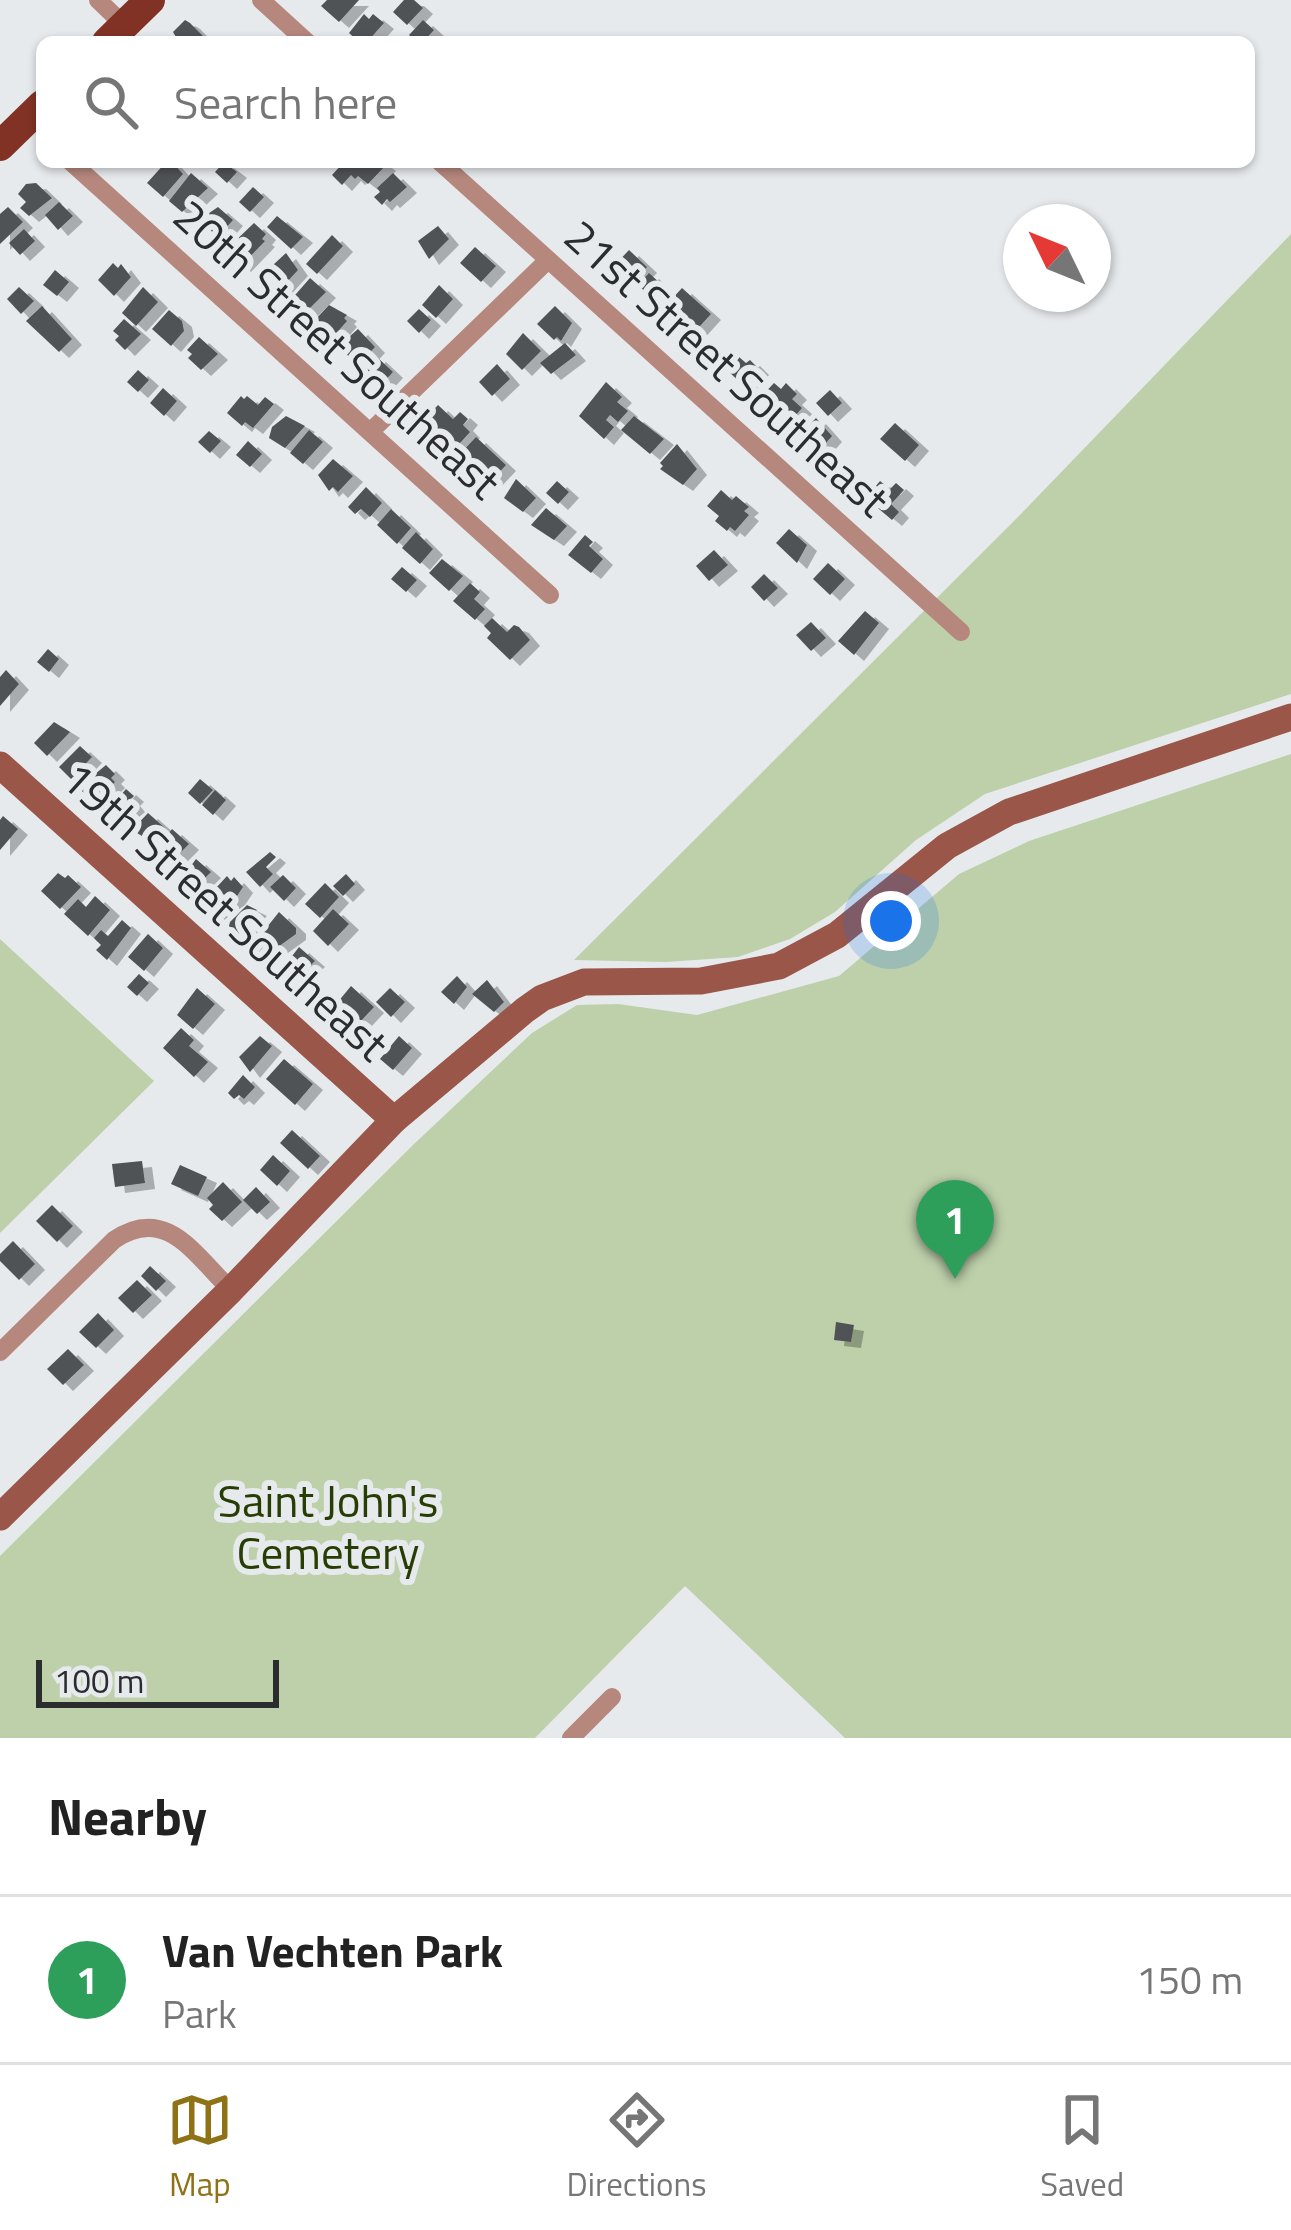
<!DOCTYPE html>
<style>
body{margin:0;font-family:"Titillium Web",sans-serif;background:#f6f6f6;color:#222}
.compass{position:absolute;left:1003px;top:204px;width:108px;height:108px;border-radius:50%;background:#fff;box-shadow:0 3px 9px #0004;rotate:313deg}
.scale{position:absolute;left:36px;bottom:30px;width:243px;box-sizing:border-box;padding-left:12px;border:6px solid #2b2c2d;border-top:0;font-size:33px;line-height:42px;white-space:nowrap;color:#2b2c2d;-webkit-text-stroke:9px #e7eaed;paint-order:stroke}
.you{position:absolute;left:891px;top:921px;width:42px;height:42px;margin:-30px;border:9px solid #fff;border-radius:50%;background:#1a73e8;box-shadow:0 0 0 18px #1a73e833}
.badge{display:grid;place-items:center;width:78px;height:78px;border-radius:50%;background:#8f7116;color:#fff;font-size:39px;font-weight:700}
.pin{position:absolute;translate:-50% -99px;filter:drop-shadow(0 3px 6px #0008)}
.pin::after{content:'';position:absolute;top:63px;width:42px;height:36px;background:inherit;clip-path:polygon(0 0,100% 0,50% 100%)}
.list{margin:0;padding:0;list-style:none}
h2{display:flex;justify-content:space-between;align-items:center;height:156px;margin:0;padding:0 48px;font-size:51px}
h2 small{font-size:39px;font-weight:400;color:#767676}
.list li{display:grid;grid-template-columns:78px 1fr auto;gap:36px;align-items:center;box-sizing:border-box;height:168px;padding:0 48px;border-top:3px solid #e0e0e0}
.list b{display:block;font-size:45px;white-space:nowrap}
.list p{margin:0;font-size:39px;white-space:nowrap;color:#767676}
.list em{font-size:39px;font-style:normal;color:#767676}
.icon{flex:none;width:66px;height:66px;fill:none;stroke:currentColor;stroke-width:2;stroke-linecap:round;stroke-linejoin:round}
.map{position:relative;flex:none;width:1291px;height:1738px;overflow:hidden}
.search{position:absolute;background:#fff;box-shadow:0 3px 9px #0004;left:36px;right:36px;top:36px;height:132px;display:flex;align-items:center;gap:30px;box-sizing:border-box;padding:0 42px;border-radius:18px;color:#767676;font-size:45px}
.sheet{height:324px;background:#fff}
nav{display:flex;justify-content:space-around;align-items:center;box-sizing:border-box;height:168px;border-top:3px solid #e0e0e0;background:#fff;font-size:33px;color:#767676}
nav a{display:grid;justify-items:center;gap:6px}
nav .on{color:#8f7116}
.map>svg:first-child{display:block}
</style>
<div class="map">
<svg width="1291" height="1738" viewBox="0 0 1291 1738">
<defs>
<filter id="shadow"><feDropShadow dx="10" dy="6" stdDeviation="0" flood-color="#0004"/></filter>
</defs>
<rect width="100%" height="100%" fill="#e7eaed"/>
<g fill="#bdd0aa">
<polygon points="1291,234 1291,694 985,794 916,840 835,912 790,939 738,957 666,962 574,960 1017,518"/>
<polygon points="1291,754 1291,1738 845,1738 685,1586 535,1738 0,1738 0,1556 414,1144 532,1033 577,1005 618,1004 697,1015 839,976 959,874 1029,841"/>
<polygon points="0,939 154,1081 0,1233"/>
</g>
<g fill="#4f5254" filter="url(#shadow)">
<polygon points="327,0 359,0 339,22 321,6"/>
<polygon points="404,0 414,0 423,8 407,25 393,12"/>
<polygon points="364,14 369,19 373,14 384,23 367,42 359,42 349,33"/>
<polygon points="185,20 190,23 209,42 179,42 173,32"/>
<polygon points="423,20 434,30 423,42 417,42 409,35"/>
<polygon points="166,162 172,162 183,174 163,197 147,183"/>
<polygon points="224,162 237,172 227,183 215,172"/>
<polygon points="344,162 382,162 386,165 368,184 358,176 355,179 351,175 342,185 332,175"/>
<polygon points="191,173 208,188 182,212 169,201"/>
<polygon points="393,173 407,187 390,202 387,199 382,205 374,197 380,192 377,188"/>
<polygon points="36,183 52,198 29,216 20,208 26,202 18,194 26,184"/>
<polygon points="253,187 264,197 250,212 239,202"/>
<polygon points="59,202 73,216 58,230 45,215"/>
<polygon points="8,207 23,222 0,244 0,214"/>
<polygon points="218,207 233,220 218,237 199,220"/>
<polygon points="277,216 303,237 291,249 267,227"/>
<polygon points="254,223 266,234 262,239 265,241 241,266 230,256 234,251 229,247"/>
<polygon points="438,226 449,239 429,259 418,241"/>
<polygon points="24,229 35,241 20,255 9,243"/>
<polygon points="332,235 343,246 317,274 306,264"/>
<polygon points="475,247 496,266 481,282 460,263"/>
<polygon points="629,250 647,267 633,282 615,265"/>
<polygon points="286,253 298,270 274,296 262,286 266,282 260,277"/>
<polygon points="113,263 118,268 121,264 131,277 114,296 98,280"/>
<polygon points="55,270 69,282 57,296 43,285"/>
<polygon points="649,273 662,285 651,297 638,285"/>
<polygon points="310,278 326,292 299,319 290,311 294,306 289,302"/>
<polygon points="439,285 453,299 436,318 422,305"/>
<polygon points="19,287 34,301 21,314 7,299"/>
<polygon points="143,287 158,302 136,326 122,313"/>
<polygon points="682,288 711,314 691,336 674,320 681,313 669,302"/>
<polygon points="329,305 347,315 344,318 347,321 333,337 315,320"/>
<polygon points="42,306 72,339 59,352 26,321"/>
<polygon points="555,306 572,323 561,341 557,337 554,340 537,324"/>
<polygon points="419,309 431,320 419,333 407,321"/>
<polygon points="169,310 182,321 184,331 171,346 152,329"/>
<polygon points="124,319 141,334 125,350 115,340 119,336 113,331"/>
<polygon points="358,329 375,347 359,364 346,354 348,352 340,345"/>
<polygon points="523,333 541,351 522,370 506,354"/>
<polygon points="199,337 218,354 201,370 188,358 192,354 187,350"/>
<polygon points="565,343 576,355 551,374 540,363"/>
<polygon points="376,356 393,372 381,385 363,369"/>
<polygon points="739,357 746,363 750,360 759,369 744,386 727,370"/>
<polygon points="497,364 510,379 492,396 479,382"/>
<polygon points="138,370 149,380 138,392 127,382"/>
<polygon points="606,382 622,397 617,402 628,411 618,422 610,415 606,420 614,427 604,439 579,416"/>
<polygon points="774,383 781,389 786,383 797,394 792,399 802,408 790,422 759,399"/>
<polygon points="163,388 177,401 164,416 150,403"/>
<polygon points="830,390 842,403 828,416 816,403"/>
<polygon points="241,396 244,399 247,396 258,405 265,397 274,404 253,428 245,422 242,426 227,413"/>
<polygon points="438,405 453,419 460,412 468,419 463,425 470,432 451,453 425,419"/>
<polygon points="286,416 305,426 285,448 269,438 272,427"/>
<polygon points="634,416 664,439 650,454 621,430"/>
<polygon points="816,418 832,436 818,452 799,436"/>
<polygon points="895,423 919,445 905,461 880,439"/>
<polygon points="309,430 323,442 303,464 290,453"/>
<polygon points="209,431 221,441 210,453 198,442"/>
<polygon points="476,437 506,465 490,482 468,467 471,464 460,454"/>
<polygon points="248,441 262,454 250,467 236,455"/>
<polygon points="677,444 697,469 683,485 660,469 663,466 660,463"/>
<polygon points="333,459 353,476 338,492 333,487 329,491 318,475"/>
<polygon points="516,479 536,498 523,512 504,498"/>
<polygon points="557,481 569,492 558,504 546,493"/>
<polygon points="880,481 890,489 896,483 904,490 891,504 899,512 892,520 866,498"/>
<polygon points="366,487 382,503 370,517 361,509 355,514 348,507"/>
<polygon points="721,490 732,500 736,496 749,507 744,511 749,515 735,531 730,527 727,531 715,521 719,516 707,506"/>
<polygon points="546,508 567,526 554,540 531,525"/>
<polygon points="391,509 411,528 397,544 377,525"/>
<polygon points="789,529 807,545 797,563 776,543"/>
<polygon points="416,532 433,549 420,564 402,548"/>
<polygon points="585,535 593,542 589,546 603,559 591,573 568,555"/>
<polygon points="714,550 728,565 709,581 696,566"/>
<polygon points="442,559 463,576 449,591 429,573"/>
<polygon points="828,563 845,579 830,595 813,579"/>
<polygon points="402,567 417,580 406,592 391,579"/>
<polygon points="764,574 778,588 764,601 751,587"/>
<polygon points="470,583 480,592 474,599 485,609 475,620 453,601"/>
<polygon points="865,611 879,623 854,655 838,641"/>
<polygon points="492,618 507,632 514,625 519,627 530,640 510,660 487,638 491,633 484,626"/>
<polygon points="811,622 826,638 811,651 796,635"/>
<polygon points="48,649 59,659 49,672 37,662"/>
<polygon points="6,670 19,684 0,706 0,677"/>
<polygon points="54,722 70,732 47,756 34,743"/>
<polygon points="80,746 92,757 71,779 59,767"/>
<polygon points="106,765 115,774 111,778 115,782 98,799 95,796 91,800 81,790 83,784"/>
<polygon points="200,779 213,790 200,804 188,793"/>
<polygon points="126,789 134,796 130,800 135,806 115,823 105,813"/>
<polygon points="215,790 226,800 213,815 202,805"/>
<polygon points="148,813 165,828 152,842 132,830"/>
<polygon points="3,816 18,829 0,850 0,820"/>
<polygon points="172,829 189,844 164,869 150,857"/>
<polygon points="270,852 276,857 266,867 273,874 260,887 246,872"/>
<polygon points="196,859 211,872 192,891 180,881"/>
<polygon points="58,873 65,878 68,875 81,887 60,909 41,891"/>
<polygon points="346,874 355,884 343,896 333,886"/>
<polygon points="283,875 296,888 284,901 270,887"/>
<polygon points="227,876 231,881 234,877 243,887 235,899 214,914 203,902"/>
<polygon points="325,883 339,897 320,918 305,904"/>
<polygon points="95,896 110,910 88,936 64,914 78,899 86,907"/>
<polygon points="247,905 257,910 254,913 261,920 240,938 229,926 230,922"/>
<polygon points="333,909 349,924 328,946 313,931"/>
<polygon points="279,912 296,928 296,934 264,957 252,946"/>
<polygon points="122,920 131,928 107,960 96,950 101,945 94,938 101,930 108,936"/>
<polygon points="148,934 163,948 144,971 128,957"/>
<polygon points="299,947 315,961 291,984 279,973"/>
<polygon points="139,974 149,983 137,996 127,987"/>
<polygon points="457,976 467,987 454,1004 441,992"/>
<polygon points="487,980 504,1002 494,1012 472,994"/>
<polygon points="351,986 374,1007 360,1022 351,1014 339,1024 328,1014"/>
<polygon points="197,988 215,1004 193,1029 177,1015"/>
<polygon points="390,988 405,1002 391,1017 376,1002"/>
<polygon points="181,1028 194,1040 189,1046 208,1062 194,1077 163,1048"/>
<polygon points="260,1036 272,1046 250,1072 239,1057"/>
<polygon points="399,1036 412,1048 393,1070 380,1059"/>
<polygon points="284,1059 313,1084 295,1105 266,1079"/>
<polygon points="243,1075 255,1087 244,1099 239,1095 234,1099 228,1093"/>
<polygon points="292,1130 320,1156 308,1169 280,1143"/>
<polygon points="273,1155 290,1171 277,1186 260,1170"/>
<polygon points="142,1161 145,1183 115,1187 112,1164"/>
<polygon points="180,1165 207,1177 198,1196 171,1184"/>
<polygon points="223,1182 242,1202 222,1221 209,1209 213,1205 207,1198"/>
<polygon points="256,1187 270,1202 257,1214 243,1200"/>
<polygon points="52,1205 73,1226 57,1242 36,1221"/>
<polygon points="13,1241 35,1264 19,1280 0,1261 0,1254"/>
<polygon points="150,1266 166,1281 156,1291 141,1276"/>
<polygon points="137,1280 152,1295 133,1313 118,1298"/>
<polygon points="98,1313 114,1330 96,1348 79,1332"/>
<polygon points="836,1322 854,1325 851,1342 834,1340"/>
<polygon points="68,1349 84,1365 63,1385 47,1369"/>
</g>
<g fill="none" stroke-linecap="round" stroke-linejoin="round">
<g stroke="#b6877d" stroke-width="18">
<polyline points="98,0 125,26"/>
<polyline points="261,0 307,42"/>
<polyline points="71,162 550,595"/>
<polyline points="440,162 961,632"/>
<polyline points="370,432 548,260"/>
<path d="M0,1352L114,1240C166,1204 195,1255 231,1290"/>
<polyline points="571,1738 612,1697"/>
</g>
<g stroke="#995649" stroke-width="27">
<polyline points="0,765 394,1120"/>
<polyline points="0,1517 231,1290 394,1120 525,1010 542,998 584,982 701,981 779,966 837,935 947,846 1009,812 1291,717"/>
</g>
<g stroke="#823224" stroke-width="30">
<polyline points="107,42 150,0"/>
<polyline points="0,146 42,105"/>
</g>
</g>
<g text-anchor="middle" stroke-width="12" stroke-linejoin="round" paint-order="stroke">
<g font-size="45" fill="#2b2c2d" stroke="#e7eaed">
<text transform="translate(337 349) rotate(42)" y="16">20th Street Southeast</text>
<text transform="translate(727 368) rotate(42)" y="16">21st Street Southeast</text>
<text transform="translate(225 911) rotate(42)" y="16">19th Street Southeast</text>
</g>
<g font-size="45" fill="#273d04" stroke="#e7eaed">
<text x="328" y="1517">Saint John's<tspan x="328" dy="52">Cemetery</tspan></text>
</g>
</g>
</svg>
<svg class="compass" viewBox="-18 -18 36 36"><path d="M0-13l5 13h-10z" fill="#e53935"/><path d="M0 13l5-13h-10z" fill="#767676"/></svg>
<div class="scale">100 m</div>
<div class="you"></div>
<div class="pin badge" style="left:955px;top:1279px;background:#2e9e5b">1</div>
<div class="search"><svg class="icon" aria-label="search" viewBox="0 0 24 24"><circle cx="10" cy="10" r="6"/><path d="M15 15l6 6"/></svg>Search here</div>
</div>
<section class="sheet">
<h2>Nearby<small></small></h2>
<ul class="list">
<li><span class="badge" style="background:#2e9e5b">1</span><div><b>Van Vechten Park</b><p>Park</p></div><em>150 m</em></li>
</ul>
</section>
<nav>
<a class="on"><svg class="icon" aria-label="map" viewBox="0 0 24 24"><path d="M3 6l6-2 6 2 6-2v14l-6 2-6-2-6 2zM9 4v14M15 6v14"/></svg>Map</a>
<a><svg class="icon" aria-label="directions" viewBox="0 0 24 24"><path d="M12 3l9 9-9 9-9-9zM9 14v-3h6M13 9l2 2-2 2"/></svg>Directions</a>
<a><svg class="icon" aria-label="saved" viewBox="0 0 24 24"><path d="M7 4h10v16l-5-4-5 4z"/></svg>Saved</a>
</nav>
